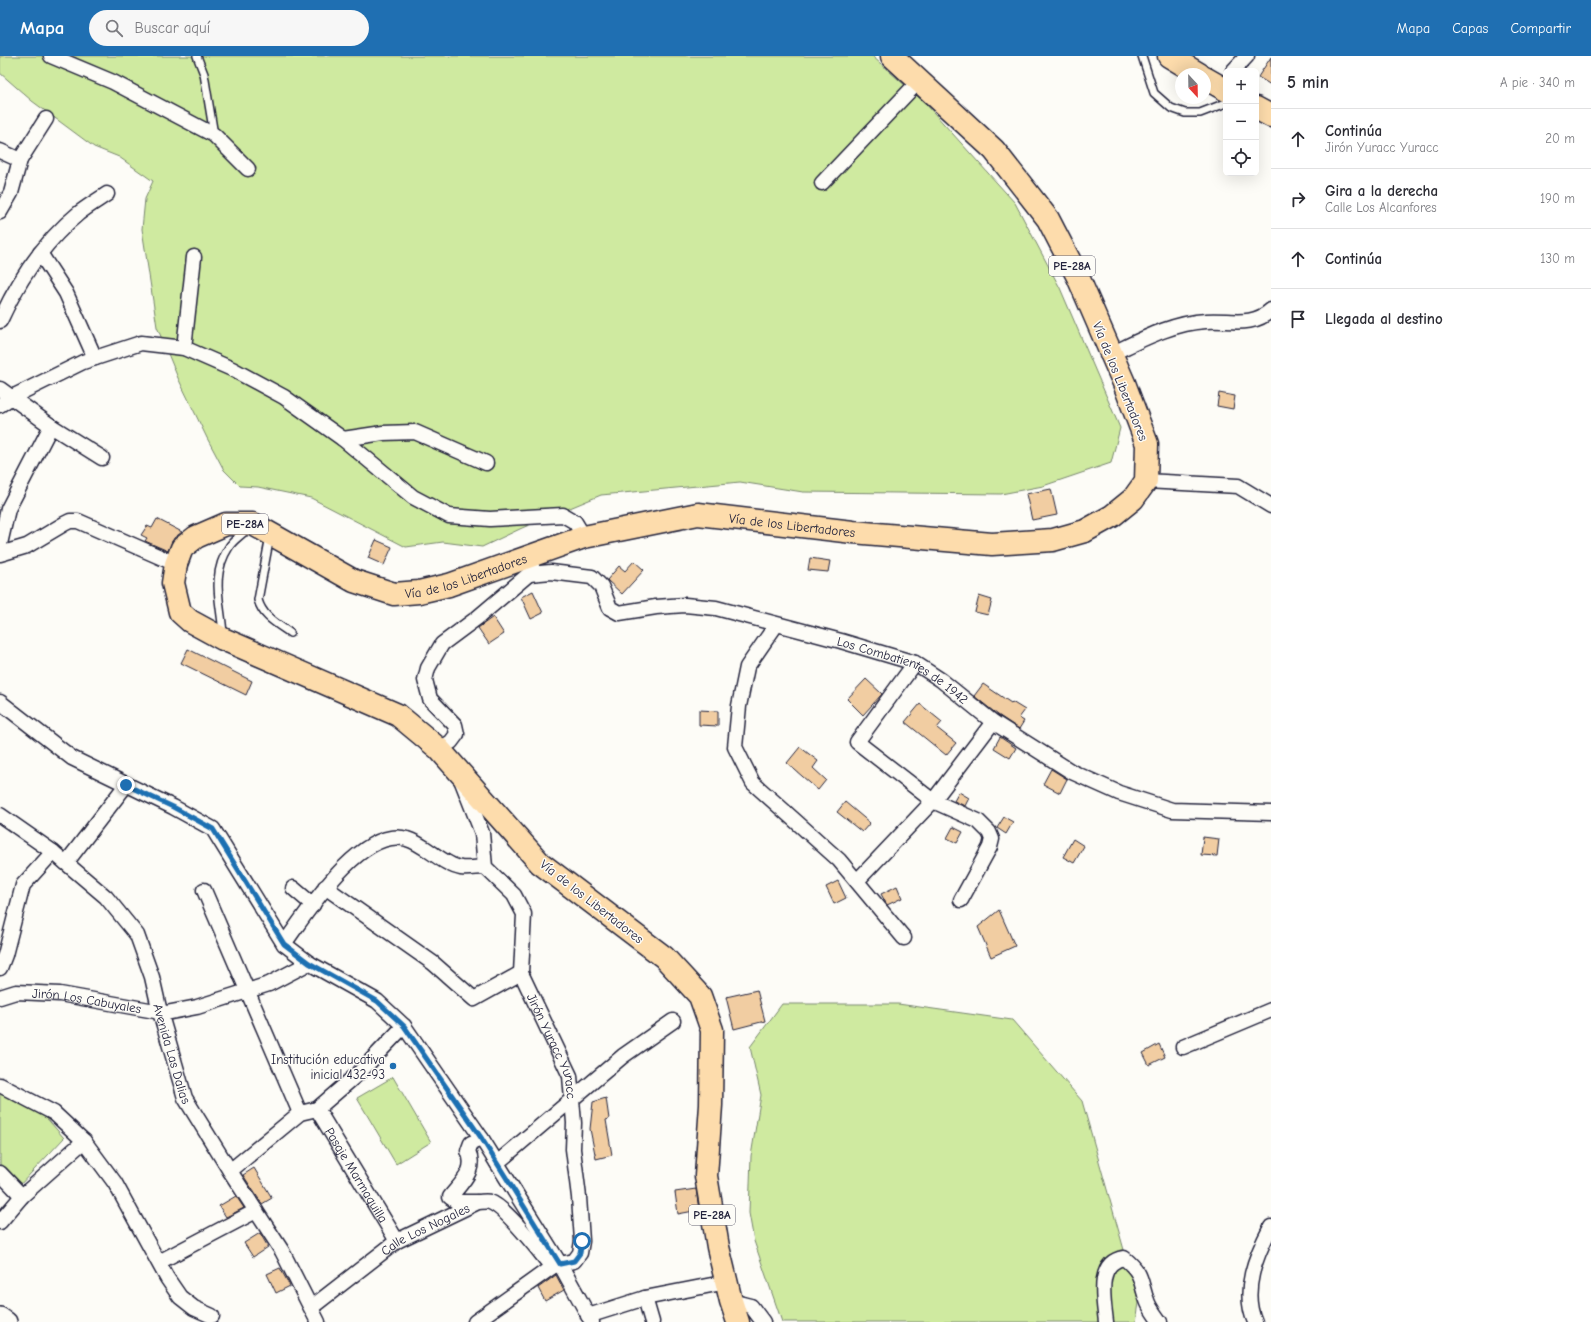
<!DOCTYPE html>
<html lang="es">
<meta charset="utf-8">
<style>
body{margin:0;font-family:"Comic Neue",sans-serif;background:#f7f7f7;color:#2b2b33}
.controls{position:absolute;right:12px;top:12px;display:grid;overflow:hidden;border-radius:6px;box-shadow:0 4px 16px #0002}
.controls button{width:36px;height:36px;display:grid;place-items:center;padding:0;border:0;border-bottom:1px solid #e1e1e2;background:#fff;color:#2b2b33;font:20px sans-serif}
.compass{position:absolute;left:1175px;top:12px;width:36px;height:36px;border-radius:50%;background:#fff;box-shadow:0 4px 16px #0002;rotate:158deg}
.stop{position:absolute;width:12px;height:12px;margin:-9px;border:3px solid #1f6fb2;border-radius:50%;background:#fff}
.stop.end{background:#1f6fb2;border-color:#fff;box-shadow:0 1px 4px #0008}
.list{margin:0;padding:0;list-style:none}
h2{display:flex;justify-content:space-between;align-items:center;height:52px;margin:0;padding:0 16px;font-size:17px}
h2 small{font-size:13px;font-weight:400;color:#7c7c81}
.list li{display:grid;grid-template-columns:26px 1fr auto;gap:12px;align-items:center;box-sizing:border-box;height:60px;padding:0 16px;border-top:1px solid #e1e1e2}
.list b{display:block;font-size:15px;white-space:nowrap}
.list p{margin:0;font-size:13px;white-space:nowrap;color:#7c7c81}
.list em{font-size:13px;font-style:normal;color:#7c7c81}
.icon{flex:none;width:22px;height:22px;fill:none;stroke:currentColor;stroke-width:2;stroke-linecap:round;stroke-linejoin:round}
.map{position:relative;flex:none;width:1271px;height:1266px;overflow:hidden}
header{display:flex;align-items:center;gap:24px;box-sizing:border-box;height:56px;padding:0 20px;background:#1f6fb2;color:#fff}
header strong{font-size:19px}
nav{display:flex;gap:22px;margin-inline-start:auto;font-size:14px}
.search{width:280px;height:36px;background:#f7f7f7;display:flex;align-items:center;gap:10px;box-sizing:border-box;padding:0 14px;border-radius:22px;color:#7c7c81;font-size:15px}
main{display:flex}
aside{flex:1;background:#fff}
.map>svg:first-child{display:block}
</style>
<header>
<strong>Mapa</strong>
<div class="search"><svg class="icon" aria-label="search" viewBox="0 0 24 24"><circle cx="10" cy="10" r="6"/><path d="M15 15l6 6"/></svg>Buscar aquí</div>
<nav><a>Mapa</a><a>Capas</a><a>Compartir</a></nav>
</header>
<main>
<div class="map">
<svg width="1271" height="1266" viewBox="0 0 1271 1266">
<rect width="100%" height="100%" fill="#fdfcf7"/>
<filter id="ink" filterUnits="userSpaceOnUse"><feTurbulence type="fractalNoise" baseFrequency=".025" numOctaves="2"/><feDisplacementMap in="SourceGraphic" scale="8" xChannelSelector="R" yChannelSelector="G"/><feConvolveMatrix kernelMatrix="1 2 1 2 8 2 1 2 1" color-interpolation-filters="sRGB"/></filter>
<g filter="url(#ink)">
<g fill="#cfeaa0" stroke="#78866e">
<polygon points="0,0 872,0 925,47 1015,147 1060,232 1120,372 1111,407 1043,430 1001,438 803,436 740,426 601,439 522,472 482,491 443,486 406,491 311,442 258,431 240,430 224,414 207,382 178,322 157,271 142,173 145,143 153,125 119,101 94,91 32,45 0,17"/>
<polygon points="782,948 898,948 1012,964 1082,1045 1139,1247 1136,1266 782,1266 754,1185 749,1157 751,1100 761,1039 750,991"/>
<polygon points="393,1021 431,1086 396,1108 357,1042"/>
<polygon points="0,1037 37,1051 64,1082 18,1131 0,1111"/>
</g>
<g fill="#f1cda2" stroke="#22223b">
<polygon points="1271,1 1271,29 1258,21"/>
<polygon points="1219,337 1235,340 1233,353 1217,350"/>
<polygon points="1051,433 1057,459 1032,464 1026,438"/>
<polygon points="157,463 182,476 174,482 168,495 145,485 147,482 141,479 147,470 152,472"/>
<polygon points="376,484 392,491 384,509 368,502"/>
<polygon points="810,502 830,505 828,516 808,514"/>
<polygon points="634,505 644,514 622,538 607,524 619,510 625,515"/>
<polygon points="533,535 543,557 531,563 521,541"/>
<polygon points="979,540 992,544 988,559 975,556"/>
<polygon points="493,561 504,578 489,588 478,572"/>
<polygon points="188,593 252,625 246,639 181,607"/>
<polygon points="866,623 882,638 863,659 847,643"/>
<polygon points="983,628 1011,647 1012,646 1025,654 1019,662 1024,665 1019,673 998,659 974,640"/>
<polygon points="920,648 942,666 937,672 956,687 946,699 905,666"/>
<polygon points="699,654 718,655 718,670 699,669"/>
<polygon points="1000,681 1016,692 1010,702 994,692"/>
<polygon points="800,691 818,705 813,712 826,724 818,734 787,707"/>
<polygon points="1051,713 1067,723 1060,737 1043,728"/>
<polygon points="959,736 969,742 965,750 954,745"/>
<polygon points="845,746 870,767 862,776 837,756"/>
<polygon points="1004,761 1013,766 1006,778 997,772"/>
<polygon points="953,771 963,776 957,787 947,782"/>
<polygon points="1203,781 1219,783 1217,800 1201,799"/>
<polygon points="1073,783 1084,790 1074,807 1063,801"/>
<polygon points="838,825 846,842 834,848 826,831"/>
<polygon points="897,830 902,842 887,849 881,838"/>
<polygon points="999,854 1015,890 991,901 978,871"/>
<polygon points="757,934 765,965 734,973 726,941"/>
<polygon points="1159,988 1165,1001 1149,1009 1143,997"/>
<polygon points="606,1042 609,1063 606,1064 612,1099 596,1103 590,1073 593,1046"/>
<polygon points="254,1112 272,1142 262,1148 243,1119"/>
<polygon points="696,1133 699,1154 678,1158 675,1136"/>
<polygon points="236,1140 244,1152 226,1161 219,1150"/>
<polygon points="260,1177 268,1191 253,1201 244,1187"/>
<polygon points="280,1212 290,1230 276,1237 267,1218"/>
<polygon points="556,1219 564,1234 545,1245 538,1232"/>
</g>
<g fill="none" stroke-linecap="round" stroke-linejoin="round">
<defs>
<g id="lane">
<polyline points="197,0 204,18 214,79"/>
<polyline points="1142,0 1154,37 1171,52 1185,57 1200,57 1226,47"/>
<path d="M270,480L258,544C263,561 276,567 290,577"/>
<path d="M223,578C221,547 210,520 229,491C233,484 242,479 247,473"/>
</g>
<g id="street">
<polyline points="51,0 113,26 214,79 248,113"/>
<polyline points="1233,15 1247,0"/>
<polyline points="0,95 20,104"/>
<polyline points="822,127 919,25"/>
<polyline points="0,156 11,137 20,104 46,63"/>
<polyline points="40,197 66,237 95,302"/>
<path d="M0,265C18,225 45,185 79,157C88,150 98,144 107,138"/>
<polyline points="184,292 194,201"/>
<path d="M1111,298C1141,284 1172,267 1206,265C1229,263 1252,272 1271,254"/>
<polyline points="0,333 51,370 102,402"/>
<polyline points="0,349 12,341 83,306 141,287 184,292 232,313 284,341 343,383 413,441 449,460 490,463 563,459 575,466 584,481"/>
<polyline points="343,383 383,377 415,376 486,407"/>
<polyline points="1146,425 1238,430 1271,450"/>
<polyline points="0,488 8,453 51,370"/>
<polyline points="0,498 27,490 64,468 70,465 78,465 176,508"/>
<path id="s1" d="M529,518L551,516L592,521L601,530L610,552L619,557L656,551L685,549L716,552L841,585L915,607L941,624L993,666L1072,716L1119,737L1172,754L1271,757"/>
<polyline points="776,569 747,611 739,650 735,691 753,727 839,804 904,882"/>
<polyline points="915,607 857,686 933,745 978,765 989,776 992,783 990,791 961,844"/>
<polyline points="0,646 72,702 173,751 213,773 284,888 309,907 377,945 404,970 482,1083 560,1208 552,1211 475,1266"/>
<polyline points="439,693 451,686 457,678 455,669 430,643 425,624 428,612 442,588 477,562 529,518 532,510"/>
<path id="s2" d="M462,726L482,777L485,811L514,839L524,858L521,917L570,1020L574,1067L573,1093L579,1141L582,1185L580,1197L574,1205L560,1208L592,1266"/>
<path id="s3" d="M0,759L53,796L106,841L137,879L152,921L160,956L185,1042L230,1115L282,1195L318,1266"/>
<polyline points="66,807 126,729"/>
<polyline points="857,825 933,745 993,666"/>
<polyline points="325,831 433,907 474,943 521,917"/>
<polyline points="293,832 313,849"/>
<polyline points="204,834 300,1057"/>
<path d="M284,888C307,856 362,769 407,783C425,788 443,809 461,812C468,813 478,811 485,811"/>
<polyline points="0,912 5,899 23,829 53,796"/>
<path id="s4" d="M0,941L16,936L60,938L166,957L197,951L269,928L309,907"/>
<polyline points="1183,991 1271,954"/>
<polyline points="0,1029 54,1057 84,1085 115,1127 167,1222 180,1241 194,1252 212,1260"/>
<path id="s5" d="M317,1053L397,1185"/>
<polyline points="497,1107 623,1000 673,965"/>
<polyline points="230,1115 300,1057 317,1053 360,1016 404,970"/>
<polyline points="0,1117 22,1140"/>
<path d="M476,1146H457L450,1141C462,1126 477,1114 468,1095L471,1087L482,1083"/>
<polyline points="0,1166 22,1140 84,1085"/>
<polyline points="159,1206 256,1155"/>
<polyline points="645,1242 652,1266"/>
<polyline points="731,1245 751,1250 763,1266"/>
<path id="s6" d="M312,1251L397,1185L478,1146C481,1146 487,1145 490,1146C506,1151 540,1197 552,1211"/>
<polyline points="588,1260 645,1242 727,1226"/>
<path d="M1106,1266C1104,1245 1095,1206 1124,1202C1145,1219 1139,1226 1148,1247C1151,1254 1156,1260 1160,1266"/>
<path d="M1255,1266C1241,1235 1256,1199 1271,1171"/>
</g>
<polyline id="secondary" points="0,1261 7,1266"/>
<g id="highway">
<polyline points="1169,0 1199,18"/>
<polyline points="1205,22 1226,34"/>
<polyline points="1256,52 1271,60"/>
<path id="s7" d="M738,1266L731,1245L718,1191L706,1120L711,1049L712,974L700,940L664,901L540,807L439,693L398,659L223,583L190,565L180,556L173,527L176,508L182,492L196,481L226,468H253L354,525L394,538L419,536L449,529L584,481L698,458L853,476L992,488L1053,484L1085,475L1112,460L1133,443L1146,425L1147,388L1124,327L1078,221L1048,163L994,94L892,0"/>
</g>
</defs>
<use href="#lane" stroke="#22223b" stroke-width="10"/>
<use href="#street" stroke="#22223b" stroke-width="17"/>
<use href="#secondary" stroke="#22223b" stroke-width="22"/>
<use href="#highway" stroke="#22223b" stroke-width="25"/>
<use href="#lane" stroke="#fdfcf7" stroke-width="7"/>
<use href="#street" stroke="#fdfcf7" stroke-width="14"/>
<use href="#secondary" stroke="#fdfcf7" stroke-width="19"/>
<use href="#highway" stroke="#fddcac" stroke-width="22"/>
</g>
</g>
<g fill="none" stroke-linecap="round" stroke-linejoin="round" filter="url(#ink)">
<polyline stroke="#1f6fb2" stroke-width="5" points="126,729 173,751 213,773 284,888 309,907 377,945 404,970 482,1083 560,1208 574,1205 580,1197 582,1185"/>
</g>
<circle fill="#1f6fb2" stroke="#fdfcf7" stroke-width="1.5" cx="393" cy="1010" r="4"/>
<g text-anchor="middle" stroke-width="3" stroke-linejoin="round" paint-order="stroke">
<g fill="#fdfcf7" stroke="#646373" stroke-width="1">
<rect x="1049" y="200" width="46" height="20" rx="3"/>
<rect x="222" y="458" width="46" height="20" rx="3"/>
<rect x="689" y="1149" width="46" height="20" rx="3"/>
</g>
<g font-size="12" font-weight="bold" fill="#22223b">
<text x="1072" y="214">PE-28A</text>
<text x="245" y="472">PE-28A</text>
<text x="712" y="1163">PE-28A</text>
</g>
<g font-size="13" fill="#22223b" stroke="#fdfcf7">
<text transform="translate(1121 325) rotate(68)" y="5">Vía de los Libertadores</text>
<text dy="5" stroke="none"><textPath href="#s7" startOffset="1700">Vía de los Libertadores</textPath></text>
<text dy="5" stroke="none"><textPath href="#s7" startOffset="1364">Vía de los Libertadores</textPath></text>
<text dy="5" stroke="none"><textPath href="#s1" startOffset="406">Los Combatientes de 1942</textPath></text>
<text transform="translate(592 845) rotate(38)" y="5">Vía de los Libertadores</text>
<text dy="5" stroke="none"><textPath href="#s4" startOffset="88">Jirón Los Cabuyales</textPath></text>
<text dy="5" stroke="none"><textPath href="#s2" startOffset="290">Jirón Yuracc Yuracc</textPath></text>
<text dy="5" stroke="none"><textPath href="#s3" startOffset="307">Avenida Las Dalias</textPath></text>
<text dy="5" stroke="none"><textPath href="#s5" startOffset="77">Pasaje Marmaquilla</textPath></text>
<text dy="5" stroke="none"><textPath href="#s6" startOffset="138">Calle Los Nogales</textPath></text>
</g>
<g font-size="13" fill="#22223b" stroke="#fdfcf7" text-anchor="end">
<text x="385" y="1008">Institución educativa<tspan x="385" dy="15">inicial 432-93</tspan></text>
</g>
</g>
</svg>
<div class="controls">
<button>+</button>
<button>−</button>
<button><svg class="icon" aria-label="locate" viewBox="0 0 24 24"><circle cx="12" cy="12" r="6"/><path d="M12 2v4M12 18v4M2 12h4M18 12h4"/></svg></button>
</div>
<svg class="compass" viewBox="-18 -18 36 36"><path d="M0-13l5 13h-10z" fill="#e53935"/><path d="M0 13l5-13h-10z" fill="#7c7c81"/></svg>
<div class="stop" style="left:582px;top:1185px"></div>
<div class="stop end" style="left:126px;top:729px"></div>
</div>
<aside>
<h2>5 min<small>A pie · 340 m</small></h2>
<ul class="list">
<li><svg class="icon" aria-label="ahead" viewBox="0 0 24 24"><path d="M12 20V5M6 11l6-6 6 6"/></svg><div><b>Continúa</b><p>Jirón Yuracc Yuracc</p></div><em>20 m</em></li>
<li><svg class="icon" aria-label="right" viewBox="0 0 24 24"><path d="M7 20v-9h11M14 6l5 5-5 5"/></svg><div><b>Gira a la derecha</b><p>Calle Los Alcanfores</p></div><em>190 m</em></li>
<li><svg class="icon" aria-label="ahead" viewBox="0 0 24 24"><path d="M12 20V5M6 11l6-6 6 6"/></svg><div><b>Continúa</b></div><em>130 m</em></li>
<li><svg class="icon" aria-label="arrive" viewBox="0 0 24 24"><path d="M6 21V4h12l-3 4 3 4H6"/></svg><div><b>Llegada al destino</b></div></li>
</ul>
</aside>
</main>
